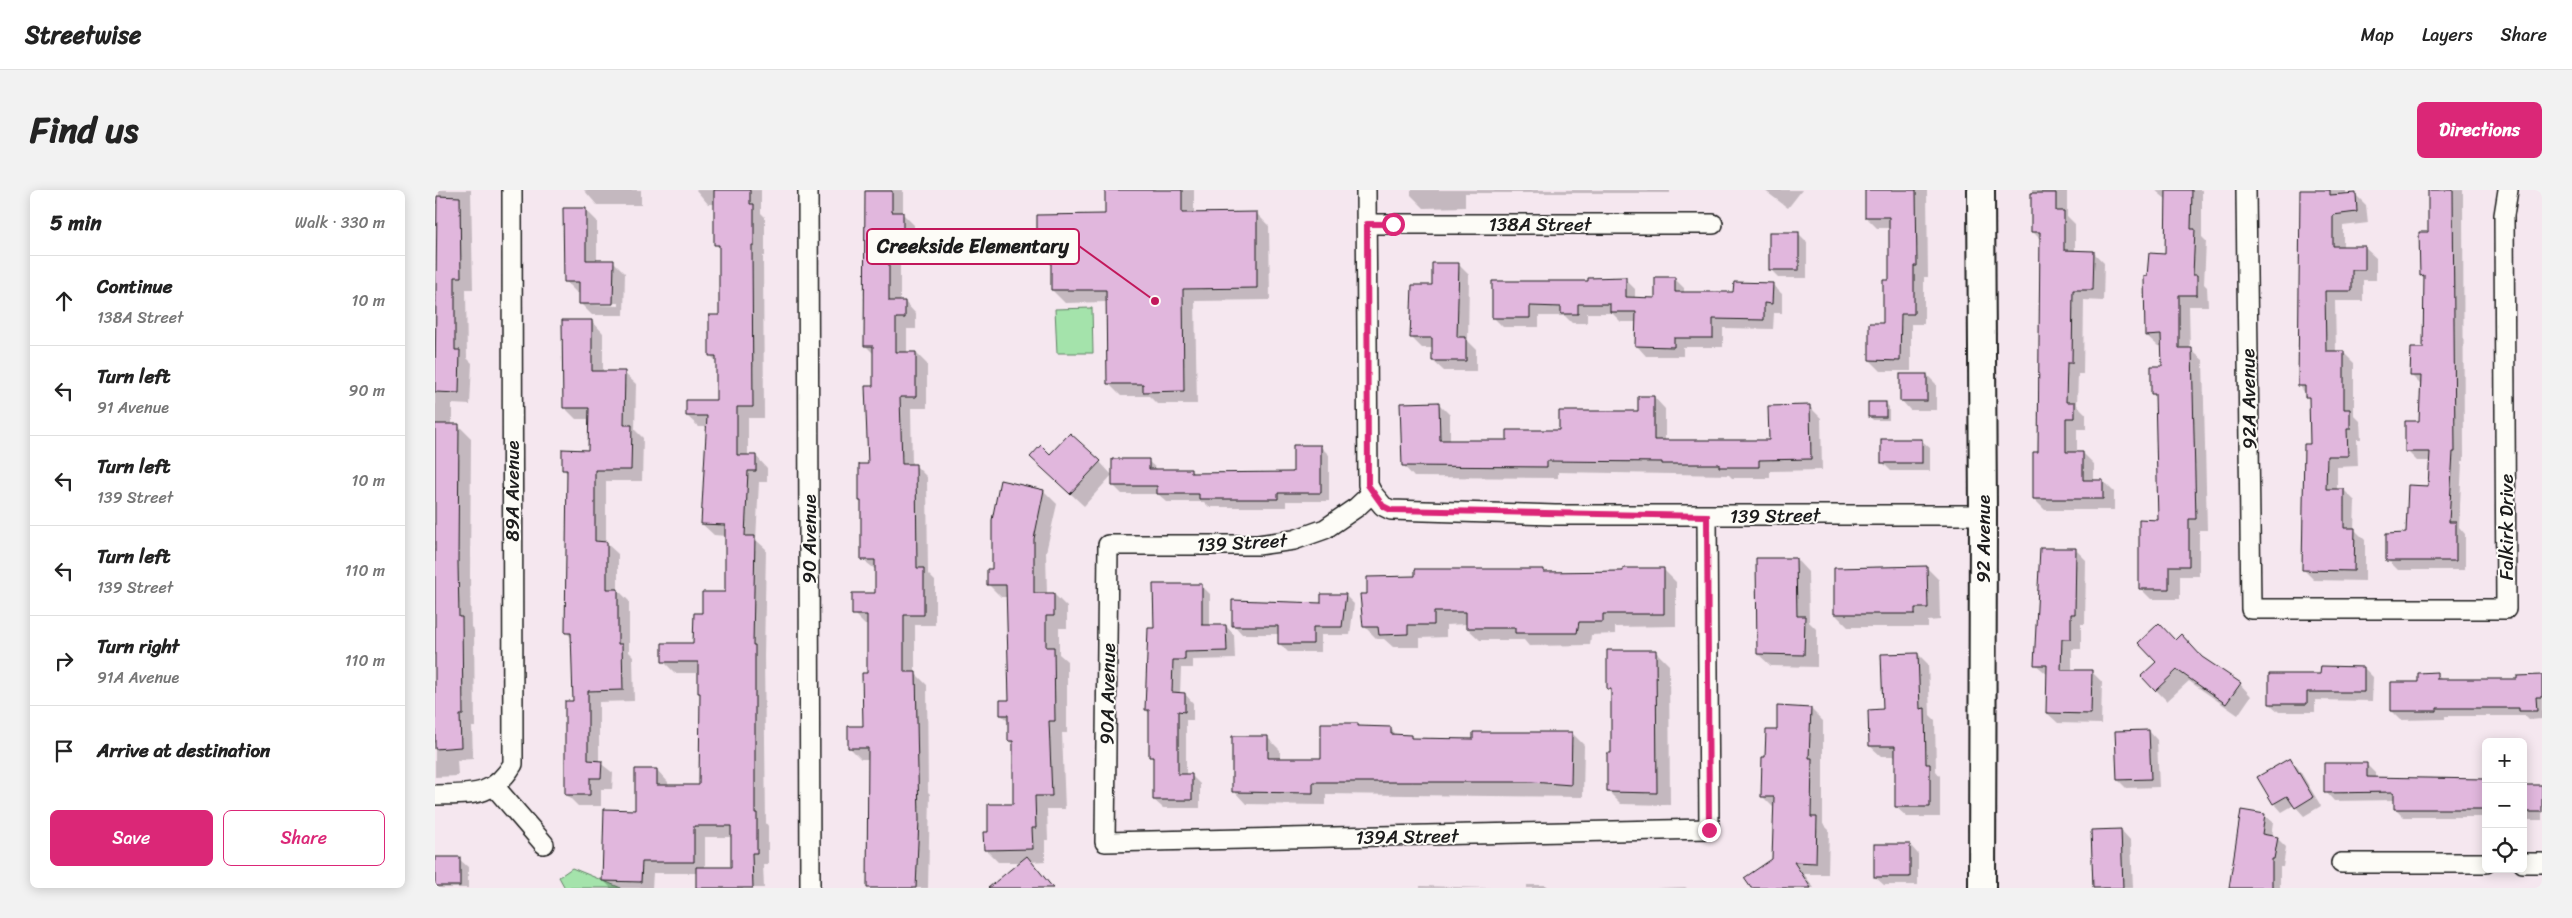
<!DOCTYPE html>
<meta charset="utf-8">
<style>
body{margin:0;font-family:Sriracha,sans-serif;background:#f2f2f2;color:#222}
.controls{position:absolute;right:15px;bottom:15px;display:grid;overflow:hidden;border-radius:8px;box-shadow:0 2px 12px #0003}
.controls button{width:45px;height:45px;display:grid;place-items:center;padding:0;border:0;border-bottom:1px solid #e0e0e0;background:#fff;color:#222;font:25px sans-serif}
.stop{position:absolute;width:15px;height:15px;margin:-11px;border:4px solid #db2777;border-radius:50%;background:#fff}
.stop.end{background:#db2777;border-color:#fff;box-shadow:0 1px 5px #0008}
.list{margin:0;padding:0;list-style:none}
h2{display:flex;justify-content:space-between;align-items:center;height:65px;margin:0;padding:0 20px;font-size:21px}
h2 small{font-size:16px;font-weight:400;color:#767676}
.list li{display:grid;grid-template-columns:32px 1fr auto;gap:15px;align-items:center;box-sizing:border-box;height:90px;padding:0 20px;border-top:1px solid #e0e0e0}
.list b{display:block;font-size:19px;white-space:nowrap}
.list p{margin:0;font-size:16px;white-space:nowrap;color:#767676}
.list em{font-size:16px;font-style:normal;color:#767676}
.actions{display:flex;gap:10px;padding:15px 20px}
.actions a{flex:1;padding:11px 0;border:1px solid #db2777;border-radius:8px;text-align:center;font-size:18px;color:#db2777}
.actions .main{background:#db2777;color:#fff}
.icon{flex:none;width:28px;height:28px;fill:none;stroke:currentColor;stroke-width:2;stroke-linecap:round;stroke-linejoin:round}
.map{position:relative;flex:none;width:2107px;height:698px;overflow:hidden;border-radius:8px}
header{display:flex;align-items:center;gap:30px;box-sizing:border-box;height:70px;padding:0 25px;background:#fff;border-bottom:1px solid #e0e0e0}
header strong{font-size:24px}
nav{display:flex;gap:28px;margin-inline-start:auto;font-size:18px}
.intro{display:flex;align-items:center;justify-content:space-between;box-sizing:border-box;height:120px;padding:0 30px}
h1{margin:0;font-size:35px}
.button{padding:12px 22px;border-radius:8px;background:#db2777;color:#fff;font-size:18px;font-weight:700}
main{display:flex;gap:30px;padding:0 30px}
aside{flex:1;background:#fff;border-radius:8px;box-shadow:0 2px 12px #0003}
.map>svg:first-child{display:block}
</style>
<header>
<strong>Streetwise</strong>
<nav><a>Map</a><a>Layers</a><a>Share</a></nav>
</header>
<div class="intro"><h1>Find us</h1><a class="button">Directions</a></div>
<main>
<aside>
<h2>5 min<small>Walk · 330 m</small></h2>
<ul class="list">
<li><svg class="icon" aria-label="ahead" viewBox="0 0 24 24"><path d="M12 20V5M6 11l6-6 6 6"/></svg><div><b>Continue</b><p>138A Street</p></div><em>10 m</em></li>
<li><svg class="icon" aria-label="left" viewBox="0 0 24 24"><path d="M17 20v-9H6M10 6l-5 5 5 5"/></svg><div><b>Turn left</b><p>91 Avenue</p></div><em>90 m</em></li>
<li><svg class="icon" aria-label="left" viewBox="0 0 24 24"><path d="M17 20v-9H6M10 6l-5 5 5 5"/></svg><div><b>Turn left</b><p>139 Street</p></div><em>10 m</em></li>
<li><svg class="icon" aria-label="left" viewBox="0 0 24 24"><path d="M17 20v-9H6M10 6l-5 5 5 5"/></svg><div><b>Turn left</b><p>139 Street</p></div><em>110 m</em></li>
<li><svg class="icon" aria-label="right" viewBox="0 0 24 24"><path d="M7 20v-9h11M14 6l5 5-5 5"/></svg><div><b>Turn right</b><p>91A Avenue</p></div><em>110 m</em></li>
<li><svg class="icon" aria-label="arrive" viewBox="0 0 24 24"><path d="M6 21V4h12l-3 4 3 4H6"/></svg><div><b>Arrive at destination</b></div></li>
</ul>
<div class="actions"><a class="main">Save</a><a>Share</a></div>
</aside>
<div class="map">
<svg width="2107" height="698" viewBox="0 0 2107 698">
<rect width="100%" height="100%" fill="#f5e7ef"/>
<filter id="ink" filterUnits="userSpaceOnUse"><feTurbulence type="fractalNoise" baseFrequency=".02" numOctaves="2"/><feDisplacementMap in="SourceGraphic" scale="10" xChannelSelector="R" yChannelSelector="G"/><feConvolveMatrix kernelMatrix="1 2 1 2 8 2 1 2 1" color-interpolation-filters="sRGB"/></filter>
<g filter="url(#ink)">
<g fill="#a4e3ab" stroke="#608064">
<polygon points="657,118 658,163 622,163 620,119"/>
<polygon points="137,678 186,698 130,698 124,687"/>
</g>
<g fill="#0003" fill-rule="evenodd">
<polygon points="0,0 36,0 38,99 31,99 32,168 37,173 35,215 17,214 17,235 23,235 36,248 35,386 36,437 39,440 40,537 37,537 38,569 22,570 23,586 0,587 0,105 2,105 4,0"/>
<polygon points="149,0 206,0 206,15 162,15"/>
<path d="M261,0H326V23L330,27V66H328L329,228H313V266H321L332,278V292H324L321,350L331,359L329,466L331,633L333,636V674H328L329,698H262V683H218L217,698H176L168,690L222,580L233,592V596H265L266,504L264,483H240L229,472L259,454L268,424L291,403V346L279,345L267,334L272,237H264L252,226L282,211V172L275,165L286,126V59L280,54V14H273ZM270,647H297V679H270Z"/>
<polygon points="432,0 468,0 468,24 479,35 479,58 465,58 465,112 470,112 481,124 481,139 472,139 472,163 481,163 492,174 492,218 476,218 477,276 481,276 492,287 493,384 500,391 500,435 480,435 480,483 492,495 493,602 495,604 493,698 433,698 434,569 426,569 414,557 429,538 433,484 433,435 430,435 419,424 441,404 441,380 427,369 427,313 425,310 434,276 439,197 439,164 430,155"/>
<polygon points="671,0 759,0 759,24 821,23 834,36 835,110 760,111 762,214 722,214 714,206 686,206 673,193 672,112 630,113 617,100 616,75 603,62 671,25"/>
<polygon points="976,0 1235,0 1235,3 1030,3 1030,17 989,18 976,5"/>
<polygon points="1329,0 1367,0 1353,18"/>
<polygon points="1431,0 1492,0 1493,87 1489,87 1489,134 1476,134 1476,181 1446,181 1435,170 1449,135 1455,91 1455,38 1442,38 1431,27"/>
<polygon points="1597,0 1632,0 1632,26 1640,34 1640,62 1658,62 1669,73 1668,111 1649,110 1648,184 1643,184 1642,215 1651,224 1651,239 1642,239 1642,263 1648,263 1659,274 1659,291 1668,291 1679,302 1679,320 1610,320 1599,309 1604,263 1606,50 1598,42"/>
<polygon points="1720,0 1767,0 1767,47 1771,51 1769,94 1772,97 1773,116 1754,116 1755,159 1768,170 1772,340 1764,340 1764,386 1745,386 1745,409 1716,409 1705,398 1724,331 1721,207 1718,204 1728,177 1728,156 1723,156 1711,145 1714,87 1731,65 1732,10"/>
<polygon points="1866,0 1911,0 1911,5 1920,4 1931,15 1933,33 1908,36 1908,58 1930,58 1941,68 1941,90 1928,90 1928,111 1900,111 1901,162 1908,162 1919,173 1919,225 1925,231 1926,249 1922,249 1923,276 1902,277 1902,300 1909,300 1920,311 1919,339 1930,350 1930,391 1879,390 1868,379 1876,255 1875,210 1865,196"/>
<polygon points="1994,0 2028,0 2029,271 2027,271 2024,337 2030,344 2030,380 1963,380 1953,370 1972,345 1994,297 1995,271 1982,271 1972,261 1985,232 1987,196 1976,185 1990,160 1990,89 1986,85 1994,43"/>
<path d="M150,19L162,31V71H178L190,83L189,125H157L145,113V103H142L130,91ZM155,113H184V116L155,115Z"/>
<polygon points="1363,43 1372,52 1372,88 1344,88 1336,80"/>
<polygon points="1023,74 1034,85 1033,151 1041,159 1041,181 1009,181 998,171 998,158 987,158 976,147 998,96"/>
<polygon points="1239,88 1249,98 1249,103 1300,103 1337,94 1347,104 1347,123 1339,123 1338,139 1288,138 1288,157 1248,157 1248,166 1211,166 1202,156 1202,132 1186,132 1177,123 1152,123 1152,133 1137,133 1130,126 1104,126 1104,137 1068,137 1058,127 1154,93 1190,89 1200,99 1200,109 1221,109"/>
<polygon points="157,131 168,143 168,182 189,183 201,194 200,240 208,248 207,291 171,291 171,353 183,364 183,400 194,411 194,462 198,466 199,511 164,512 164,572 178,583 177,599 166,599 166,616 143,616 131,604 139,512 138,449 132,443 133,284 128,279 154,261 155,229 141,229 129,217"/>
<polygon points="1492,185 1501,194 1501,220 1475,220 1467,211"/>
<polygon points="1219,207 1230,219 1230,251 1335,252 1374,216 1386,228 1387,280 1335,281 1335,288 1297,288 1294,285 1123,282 1123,288 979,287 968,275 1004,214 1015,225 1015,252 1073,252 1204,223"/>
<polygon points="1450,213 1454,217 1454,230 1438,230 1434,226"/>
<polygon points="1486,250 1495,258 1495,281 1456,281 1448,273"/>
<polygon points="885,256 894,265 894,311 851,311 851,317 774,317 769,312 732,312 723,304 687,304 678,295 713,271 722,279 755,280 759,284 859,283"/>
<polygon points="615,266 665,272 677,285 649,316 610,280"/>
<polygon points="609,301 622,314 611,362 612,404 619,404 632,417 632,438 624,438 624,464 632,471 632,543 627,543 630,619 612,619 613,650 610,650 610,671 595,672 619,698 565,698 587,672 563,672 550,659 555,643 579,615 579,556 574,551 574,532 566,525 576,511 573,407 566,407 553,394 558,380"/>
<polygon points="1640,359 1651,370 1650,434 1646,434 1646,459 1637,459 1637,481 1657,482 1667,492 1666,534 1623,533 1612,523 1613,485 1600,474"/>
<polygon points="1361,369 1373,382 1374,432 1382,440 1382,477 1336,476 1323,464"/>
<polygon points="1491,377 1504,390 1505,430 1493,431 1493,437 1413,437 1400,424"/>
<polygon points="1228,379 1241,392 1241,436 1180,437 1180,444 1156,445 1155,455 1094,456 1089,450 1045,450 1032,438 1032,434 1011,435 1011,447 985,448 985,457 958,457 949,449 942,449 929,436 934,405 982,387 1108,380 1111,383"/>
<polygon points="766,395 775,404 775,436 791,436 799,445 800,469 758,470 758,478 746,478 745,504 750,504 758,513 758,530 751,530 751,585 756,585 765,594 765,618 728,618 719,610 719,570 715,566 715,524 711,520 720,440"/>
<polygon points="910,405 919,414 915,445 886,445 886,462 853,462 844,453 844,444 807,444 799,435 888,415"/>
<polygon points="1740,452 1805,494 1816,506 1803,525 1754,491 1732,511 1721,500 1723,472"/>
<polygon points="1221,462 1234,475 1235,615 1186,614 1173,601 1177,564 1177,503 1173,499"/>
<polygon points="1483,464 1493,474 1495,525 1500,530 1501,581 1505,586 1505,627 1472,627 1461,617 1461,566 1446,566 1435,556 1449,520"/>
<polygon points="1929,478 1938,487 1937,511 1880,510 1880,522 1844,522 1835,514 1887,486"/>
<polygon points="2001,484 2008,491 2084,491 2107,486 2107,529 2094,530 2090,526 2010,526 2010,529 1966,530 1957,521 1985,493"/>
<polygon points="1376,519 1388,531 1388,634 1394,640 1393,684 1369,684 1379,698 1317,698 1339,670 1340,619 1327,606 1331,569 1343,541"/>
<polygon points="923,534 927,538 955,538 963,546 975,546 978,549 1040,550 1137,543 1149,555 1148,607 891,604 891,615 811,614 799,601 832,547 845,560 845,569 888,569"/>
<polygon points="1714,541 1722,550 1724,597 1691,598 1683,590"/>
<polygon points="1855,570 1863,578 1886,616 1869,626 1859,615 1847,622 1839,613"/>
<polygon points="1931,574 1940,583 1940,589 2048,590 2051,593 2051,627 1969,627 1960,618 1960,610 1899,611 1891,602"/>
<rect x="2088" y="597" width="19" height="33"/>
<polygon points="1829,625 1838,633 1836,647 1842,648 1851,657 1848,677 1845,677 1845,698 1795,698"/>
<polygon points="1686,640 1696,651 1698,698 1658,698"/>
<polygon points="1475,655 1483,664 1483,695 1449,695 1440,687"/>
<polygon points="24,669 33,677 33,698 0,698 0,670"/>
<polygon points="1092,695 1111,695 1114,698 1092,698"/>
<polygon points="985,696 1057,698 985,698"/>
<polygon points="1250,697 1252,698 1220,698"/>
</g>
<g fill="#e1b7dd" stroke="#1c1c1c">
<polygon points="279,0 315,0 315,14 319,14 319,55 317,55 318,217 302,217 302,265 321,265 321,281 313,281 310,346 320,346 318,455 320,455 320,623 322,623 322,663 317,663 318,698 261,698 261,677 296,677 296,636 259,636 259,672 207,672 206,692 167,691 169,619 200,620 200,579 222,579 222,595 264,595 265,503 263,503 263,472 227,472 227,453 258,453 259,423 267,423 267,402 290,402 290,335 266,334 272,226 251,226 251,210 281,210 281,166 274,166 274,125 284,125 284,55 279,55"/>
<polygon points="670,0 747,0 747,23 822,22 822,98 748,99 749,201 708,202 708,194 672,194 671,100 616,100 616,62 602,63 602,25 670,24"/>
<polygon points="1430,0 1481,0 1482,76 1479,76 1479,124 1466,124 1465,171 1434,170 1434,133 1448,133 1448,90 1454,90 1454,27 1430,27"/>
<polygon points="1731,0 1757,0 1756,39 1760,39 1758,85 1762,85 1762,105 1744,105 1744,158 1757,158 1761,329 1754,329 1754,376 1734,376 1734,399 1704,399 1704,329 1723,330 1720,204 1716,204 1716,176 1727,176 1726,145 1710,146 1709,86 1712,86 1714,63 1730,64"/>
<polygon points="1865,0 1895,0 1895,5 1921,3 1922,22 1898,25 1898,56 1930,56 1930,80 1917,80 1917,101 1890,101 1891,161 1909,161 1909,219 1915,219 1915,239 1912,239 1913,266 1892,266 1891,299 1909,299 1909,338 1920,338 1919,381 1867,380 1869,254 1875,254 1874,207 1870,207 1870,196 1863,196"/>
<polygon points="1993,0 2018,0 2020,262 2018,262 2014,332 2021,332 2021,371 1951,371 1951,344 1971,343 1973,295 1993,296 1995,262 1970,262 1970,231 1984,231 1986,186 1975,186 1976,158 1988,158 1989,85 1985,86 1984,42 1993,42"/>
<polygon points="430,1 457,1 457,22 468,22 468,47 454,47 454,111 470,111 470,128 461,128 461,162 481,162 481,207 465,207 467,274 481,274 482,378 489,378 489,425 469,425 469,482 481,482 484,630 481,698 432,698 433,558 413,558 413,536 428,536 427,483 432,483 432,425 417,425 417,403 440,403 440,370 426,370 426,311 424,311 424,274 433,274 430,196 438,196 438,156 429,156"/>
<polygon points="1596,3 1621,3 1621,21 1629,21 1629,60 1659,61 1658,100 1638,100 1637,173 1632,173 1631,212 1640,212 1640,228 1631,228 1631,262 1648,262 1648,290 1668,290 1668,309 1598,309 1598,262 1603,262 1605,42 1596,42"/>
<polygon points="2,6 25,7 26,87 20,87 20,160 25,160 24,203 0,202"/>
<polygon points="128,18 151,18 151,70 179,70 178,114 144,114 144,92 129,92"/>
<rect x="1334" y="42" width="30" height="38"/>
<polygon points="997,73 1024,73 1022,147 1031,147 1031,171 997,171 997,148 975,148 977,95 997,95"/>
<polygon points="1191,87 1191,107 1220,108 1220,87 1240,87 1240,102 1298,102 1299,92 1338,93 1337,114 1329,113 1329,130 1278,129 1278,148 1239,148 1239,157 1200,156 1201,122 1175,122 1175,114 1143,114 1143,124 1126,124 1126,117 1095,116 1095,128 1057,128 1057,91 1153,91 1153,88"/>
<polygon points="127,130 157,130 157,181 190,181 189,235 197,235 196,280 160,280 160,351 172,352 172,399 183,399 183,454 187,454 188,500 153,501 153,570 167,571 166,588 155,588 155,605 130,605 130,511 138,511 136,443 130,443 132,280 127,280 127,259 153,260 154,218 128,218"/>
<rect x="1465" y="184" width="27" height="27"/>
<polygon points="1203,206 1219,206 1219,250 1334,250 1333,216 1375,215 1376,269 1324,270 1324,277 1284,277 1284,274 1227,274 1227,272 1112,271 1112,277 967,276 965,213 1004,212 1005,250 1072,250 1072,240 1124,240 1124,221 1203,221"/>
<rect x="1433" y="212" width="18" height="15"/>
<polygon points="0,234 24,234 23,373 24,427 27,427 28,525 25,525 26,557 0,559"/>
<polygon points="635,243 666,271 635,304 595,267 606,255 615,264"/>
<rect x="1446" y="249" width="41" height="24"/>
<polygon points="858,255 886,255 886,303 843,303 843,309 764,309 764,304 722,304 722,296 677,296 677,269 714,269 714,279 756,279 756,283 858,282"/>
<polygon points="565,290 609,300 599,349 599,403 619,403 619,426 611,426 611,457 619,457 620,531 614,531 617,606 600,606 601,638 597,638 598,659 549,660 548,642 553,642 553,614 578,614 578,551 573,551 573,525 565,525 565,510 574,510 571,395 552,395 552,379 557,379 557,330"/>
<polygon points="1605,358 1641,358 1640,424 1636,424 1636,449 1627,449 1626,480 1657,480 1656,524 1611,523 1612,475 1599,475"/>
<polygon points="1321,368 1361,368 1362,426 1370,426 1369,465 1322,464"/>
<polygon points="1492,376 1493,418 1480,418 1480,424 1399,424 1399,378"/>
<polygon points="1188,378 1229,378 1229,424 1168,424 1168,432 1144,432 1142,443 1080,443 1080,438 1031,438 1031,422 999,422 999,435 973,435 973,444 944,445 943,437 928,437 925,404 932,404 932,387 980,386 980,379 1109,379 1109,382 1188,381"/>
<polygon points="718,394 767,394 767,435 791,435 792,461 750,462 750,470 738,470 737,502 750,503 750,522 743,521 743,584 757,584 757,610 718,610 718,567 714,567 714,520 710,520 713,438 719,438"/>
<polygon points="886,404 911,404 907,437 878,437 878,454 843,454 843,436 797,436 797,410 886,413"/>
<polygon points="1724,433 1740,450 1746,444 1767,467 1806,493 1791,514 1742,480 1720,501 1706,486 1721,472 1703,453"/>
<polygon points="1172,460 1221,460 1222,603 1172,602 1172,563 1176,563 1176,499 1172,499"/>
<polygon points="1483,463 1485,519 1490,518 1491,574 1495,574 1495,617 1460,617 1460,556 1434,556 1433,520 1448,519 1446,464"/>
<polygon points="1886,476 1929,477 1929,502 1872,502 1872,514 1834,514 1834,484 1885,484"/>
<polygon points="2002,482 2002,489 2082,489 2082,486 2107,485 2107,507 2101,507 2102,521 2084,521 2084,518 2002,518 2002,521 1956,521 1956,492 1983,492 1983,483"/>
<polygon points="1342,516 1376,518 1374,568 1377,568 1376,627 1382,627 1381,673 1359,672 1376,698 1316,698 1309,688 1337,669 1339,607 1326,607 1327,567 1330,567 1331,540 1342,540"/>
<polygon points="886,533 923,533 923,536 956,537 956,544 976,545 976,548 1038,549 1038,542 1137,542 1136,595 1097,592 878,592 878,603 797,602 797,546 833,546 833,568 886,568"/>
<polygon points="1714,540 1716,589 1682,590 1680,541"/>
<polygon points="1855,568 1878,607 1860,618 1852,606 1838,614 1822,587"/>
<polygon points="1889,573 1932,573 1932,587 2049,589 2049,619 1959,619 1959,602 1889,603"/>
<rect x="2088" y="595" width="19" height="27"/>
<polygon points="1806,620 1830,624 1827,644 1843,647 1839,669 1837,669 1837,698 1794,698"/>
<polygon points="1686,639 1688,698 1658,698 1656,640"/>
<rect x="1439" y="654" width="36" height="33"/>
<polygon points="592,666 618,698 553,698"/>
<rect x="0" y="667" width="25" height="29"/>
</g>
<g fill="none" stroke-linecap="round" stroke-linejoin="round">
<defs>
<g id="street">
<polyline points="373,0 375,698"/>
<polyline points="931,0 933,295 937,303"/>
<polyline points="1811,0 1816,419 2071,419 2069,25 2073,0"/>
<polyline points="932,34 1278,34"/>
<polyline points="1272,326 1274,639 670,652 673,355 823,355 859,350 890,339 922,317 937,303 948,316 956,320 1120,325 1548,325"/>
<polyline points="59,596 109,654"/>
<path d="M0,605C35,604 58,608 78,574L77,0"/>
<polyline points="1906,673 2051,673"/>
<polyline points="2088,673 2107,673"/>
</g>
<polyline id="secondary" points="1546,0 1548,325 1547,698"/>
</defs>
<use href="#street" stroke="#1c1c1c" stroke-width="22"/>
<use href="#secondary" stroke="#1c1c1c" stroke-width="30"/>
<use href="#street" stroke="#fdfcf7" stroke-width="19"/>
<use href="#secondary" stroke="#fdfcf7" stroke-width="26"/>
</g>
</g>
<g fill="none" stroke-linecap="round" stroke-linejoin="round" filter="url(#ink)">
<polyline stroke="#db2777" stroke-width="6" points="958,34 932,34 933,295 948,316 956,320 1272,326 1274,640"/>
</g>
<g text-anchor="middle" stroke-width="4" stroke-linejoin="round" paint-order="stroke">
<g font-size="19" fill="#1c1c1c" stroke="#fdfcf7">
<text x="1105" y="41">138A Street</text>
<text transform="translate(1813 209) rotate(-91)" y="7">92A Avenue</text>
<text transform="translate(77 301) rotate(-90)" y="7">89A Avenue</text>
<text transform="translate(1340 325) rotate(-1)" y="7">139 Street</text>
<text transform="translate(2071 337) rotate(-90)" y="7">Falkirk Drive</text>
<text transform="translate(374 349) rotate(-90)" y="7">90 Avenue</text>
<text transform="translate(1548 349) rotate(-90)" y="7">92 Avenue</text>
<text transform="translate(807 352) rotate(-3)" y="7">139 Street</text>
<text transform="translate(672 504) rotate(-89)" y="7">90A Avenue</text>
<text transform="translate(972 646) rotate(-1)" y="7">139A Street</text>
</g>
</g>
<path fill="none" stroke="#c2185b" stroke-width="2" d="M720 111L644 56"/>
<circle fill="#c2185b" stroke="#fdfcf7" stroke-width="2" cx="720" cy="111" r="5"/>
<rect fill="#fdfcf7" stroke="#c2185b" stroke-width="2" x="432" y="39" width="212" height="35" rx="5"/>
<g font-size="20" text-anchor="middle" font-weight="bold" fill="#1c1c1c">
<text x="538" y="63">Creekside Elementary</text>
</g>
</svg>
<div class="controls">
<button>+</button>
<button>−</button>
<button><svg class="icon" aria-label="locate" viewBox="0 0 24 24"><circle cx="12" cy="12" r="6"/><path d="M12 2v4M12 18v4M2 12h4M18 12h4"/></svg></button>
</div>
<div class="stop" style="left:958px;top:34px"></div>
<div class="stop end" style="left:1274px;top:640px"></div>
</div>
</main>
